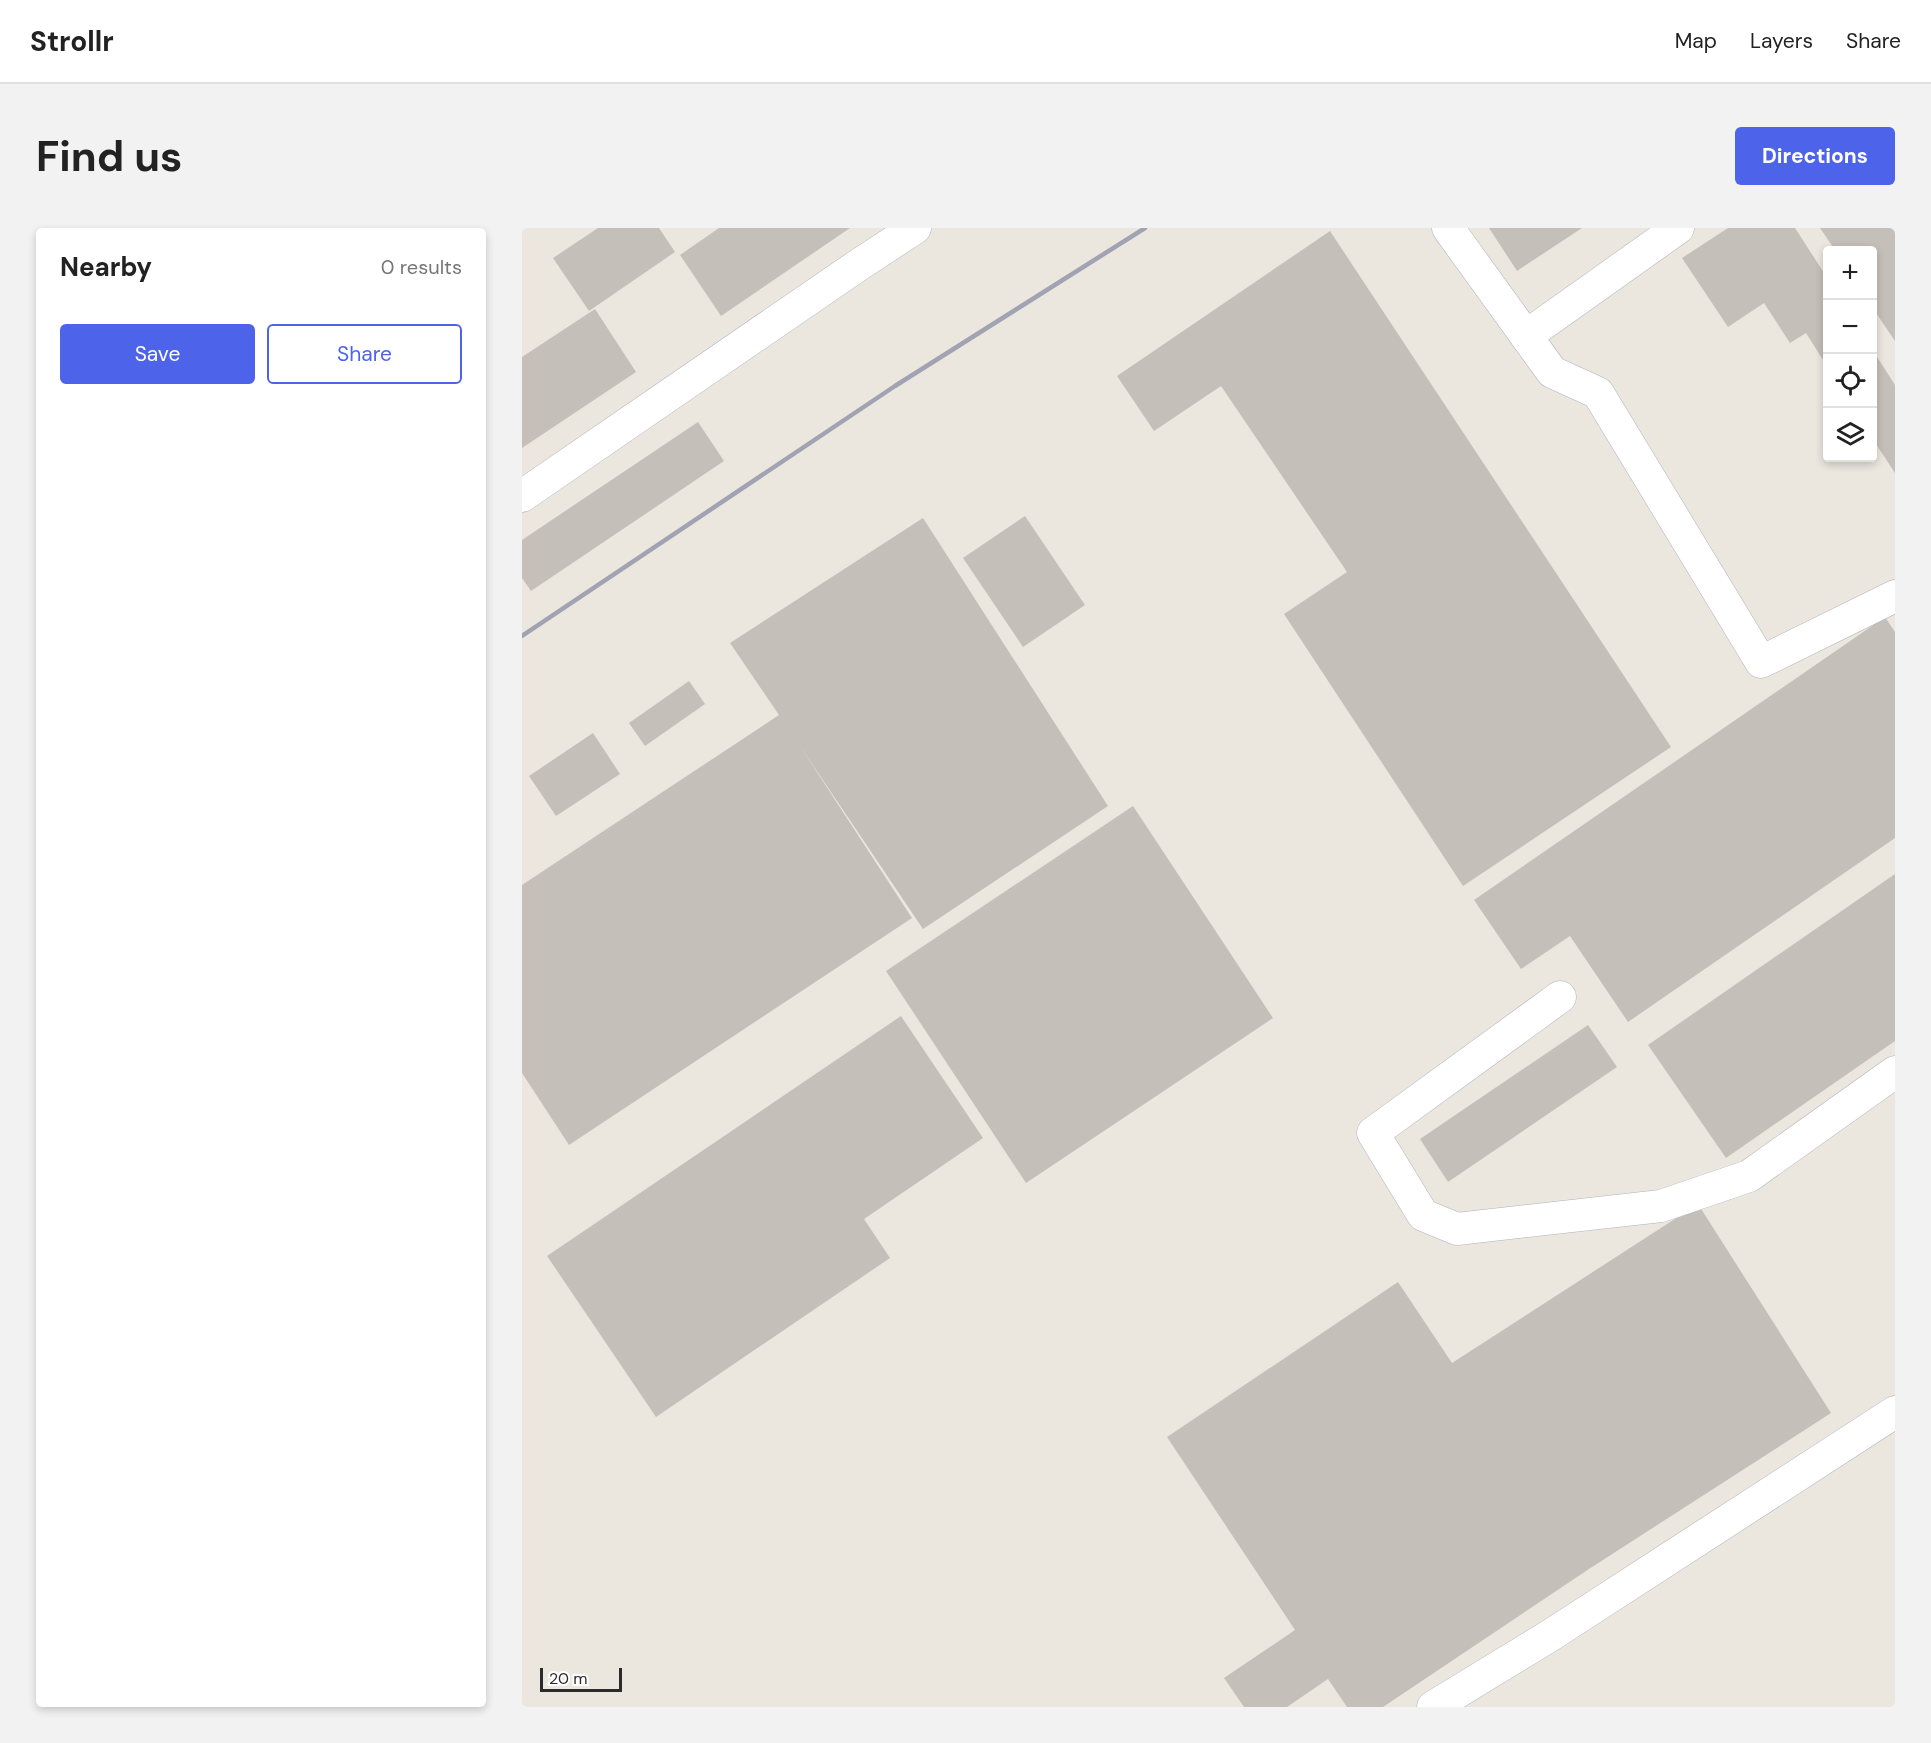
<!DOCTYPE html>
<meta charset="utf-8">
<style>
body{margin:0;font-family:"DM Sans",sans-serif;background:#f2f2f2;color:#222}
.controls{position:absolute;right:18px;top:18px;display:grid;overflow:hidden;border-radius:6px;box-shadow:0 3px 9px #0003}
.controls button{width:54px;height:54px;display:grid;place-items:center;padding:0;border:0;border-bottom:2px solid #e0e0e0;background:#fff;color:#222;font:30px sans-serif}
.scale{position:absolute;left:18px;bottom:15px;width:82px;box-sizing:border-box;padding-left:6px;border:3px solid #2b2b2b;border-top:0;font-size:16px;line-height:21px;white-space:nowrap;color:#2b2b2b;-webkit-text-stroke:4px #fff;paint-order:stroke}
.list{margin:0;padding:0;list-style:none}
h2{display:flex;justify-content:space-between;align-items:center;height:78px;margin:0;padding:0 24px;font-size:26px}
h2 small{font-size:20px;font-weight:400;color:#767676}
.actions{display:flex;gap:12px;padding:18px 24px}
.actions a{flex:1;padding:14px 0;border:2px solid #4c63ea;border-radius:6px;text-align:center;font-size:21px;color:#4c63ea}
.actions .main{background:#4c63ea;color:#fff}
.icon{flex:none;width:33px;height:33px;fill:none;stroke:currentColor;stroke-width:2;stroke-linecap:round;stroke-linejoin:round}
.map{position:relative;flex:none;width:1373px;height:1479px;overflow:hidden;border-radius:6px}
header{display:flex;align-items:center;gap:36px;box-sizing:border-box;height:84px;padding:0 30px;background:#fff;border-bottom:2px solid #e0e0e0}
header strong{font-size:28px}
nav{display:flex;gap:33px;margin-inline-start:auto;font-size:21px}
.intro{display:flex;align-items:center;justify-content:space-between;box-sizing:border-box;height:144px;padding:0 36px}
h1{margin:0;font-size:42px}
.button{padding:15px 27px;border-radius:6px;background:#4c63ea;color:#fff;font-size:21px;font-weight:700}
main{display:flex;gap:36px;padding:0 36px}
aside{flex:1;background:#fff;border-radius:6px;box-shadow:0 3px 9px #0003}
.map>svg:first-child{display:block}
</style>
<header>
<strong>Strollr</strong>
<nav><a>Map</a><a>Layers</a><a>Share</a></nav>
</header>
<div class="intro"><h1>Find us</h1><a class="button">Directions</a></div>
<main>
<aside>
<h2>Nearby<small>0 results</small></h2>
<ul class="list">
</ul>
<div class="actions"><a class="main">Save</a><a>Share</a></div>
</aside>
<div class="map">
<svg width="1373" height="1479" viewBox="0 0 1373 1479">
<rect width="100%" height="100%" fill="#ebe6de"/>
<g fill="#c4c0b9">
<polygon points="76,0 137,0 153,24 67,83 31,30"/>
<polygon points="197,0 328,0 199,88 158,27"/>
<polygon points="967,0 1060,0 995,43"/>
<polygon points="1206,0 1273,0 1306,51 1306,140 1284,105 1268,115 1242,75 1206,99 1160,30"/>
<polygon points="1298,0 1373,0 1373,113 1350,79 1350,22 1313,22"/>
<polygon points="808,3 1149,519 941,658 762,386 825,344 699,158 632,203 595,148"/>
<polygon points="73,81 114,144 0,220 0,129"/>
<polygon points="1350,121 1373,157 1373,245 1350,210"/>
<polygon points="176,194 202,233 9,363 0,350 0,312"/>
<polygon points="503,288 563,377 501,419 441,330"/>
<polygon points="401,290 586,578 401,701 278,518 390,690 47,917 0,845 0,657 257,487 208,415"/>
<polygon points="1363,389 1373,404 1373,610 1106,794 1048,708 999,741 952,672"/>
<polygon points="167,453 183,476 123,518 107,495"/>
<polygon points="71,505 98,546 34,588 7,548"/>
<polygon points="611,578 751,790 504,955 364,743"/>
<polygon points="1373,646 1373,813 1204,930 1126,817"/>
<polygon points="379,788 461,910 342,991 368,1030 134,1189 25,1028"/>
<polygon points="1066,797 1095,839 926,954 898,911"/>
<polygon points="1176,976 1309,1185 1067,1341 861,1479 825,1479 806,1451 765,1479 722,1479 702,1450 773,1402 645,1209 876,1054 930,1135"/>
</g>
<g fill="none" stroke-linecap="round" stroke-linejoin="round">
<defs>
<g id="minor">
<polyline points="926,0 1030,144 1076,165 1239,434 1373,368"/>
<polyline points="1004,108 1156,0"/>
<polyline points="0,268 335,38 393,0"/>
<polyline points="1038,769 851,905 901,987 935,1001 1139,978 1227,948 1373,844"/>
<polyline points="911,1479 1029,1407 1373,1184"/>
</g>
</defs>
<use href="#minor" stroke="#b1b4bd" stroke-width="33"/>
<use href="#minor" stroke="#fff" stroke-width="32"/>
<polyline stroke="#a1a3b3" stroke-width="4.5" points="0,408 373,158 623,0"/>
</g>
</svg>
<div class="controls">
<button>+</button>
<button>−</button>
<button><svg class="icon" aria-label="locate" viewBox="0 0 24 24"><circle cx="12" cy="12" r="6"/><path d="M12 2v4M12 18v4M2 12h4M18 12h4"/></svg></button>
<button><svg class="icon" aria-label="layers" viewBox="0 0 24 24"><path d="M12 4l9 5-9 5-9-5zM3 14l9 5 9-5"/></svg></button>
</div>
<div class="scale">20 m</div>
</div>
</main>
